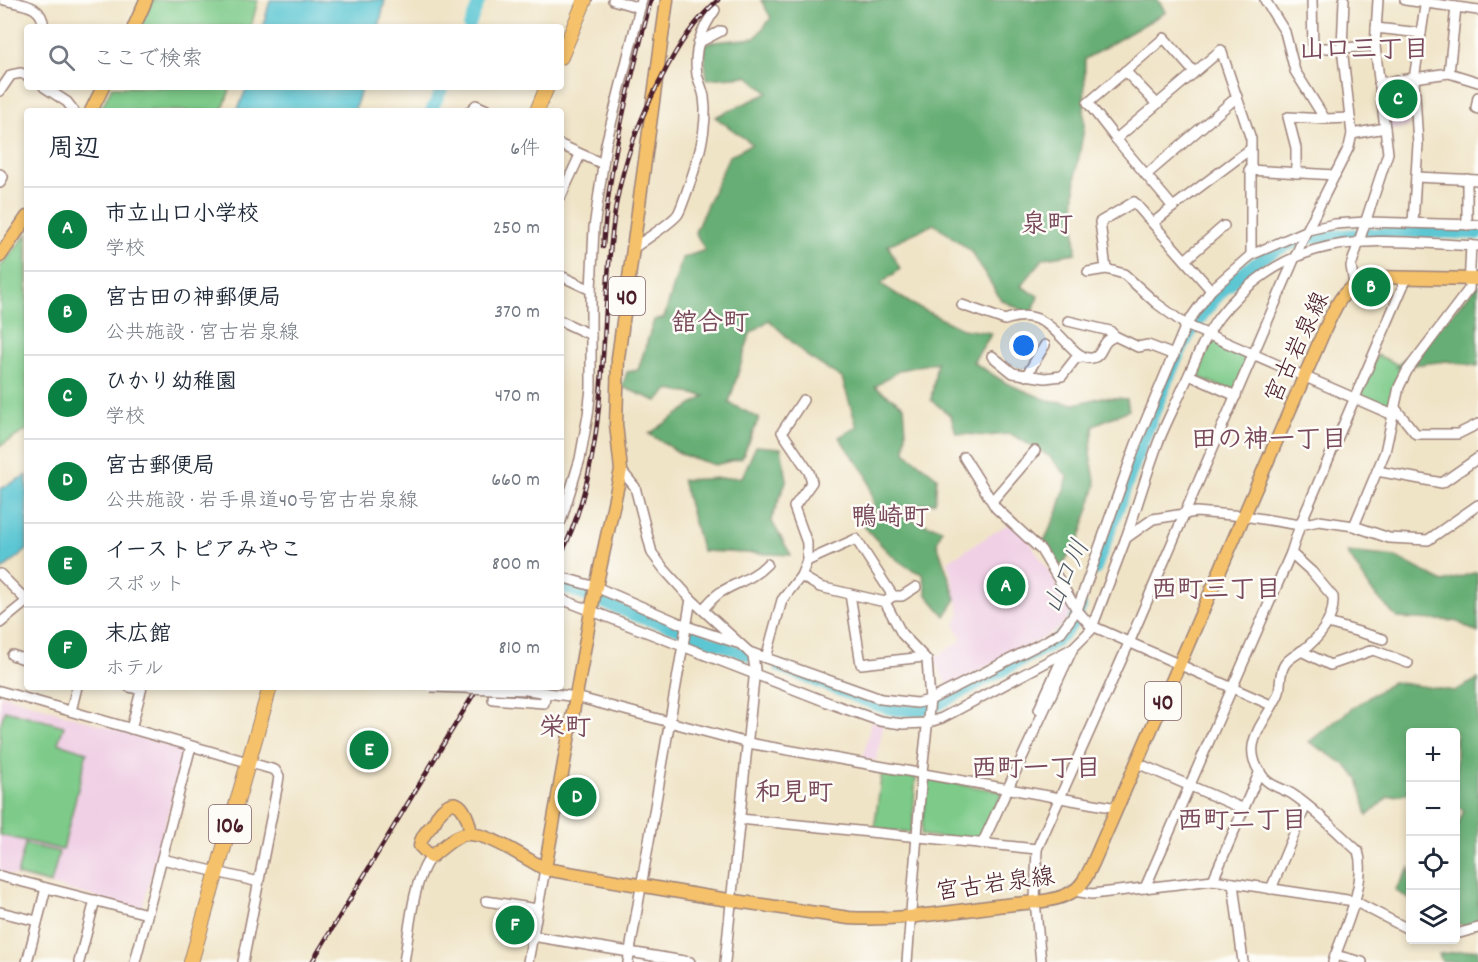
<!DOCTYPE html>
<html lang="ja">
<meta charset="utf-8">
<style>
body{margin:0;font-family:Dekko,"Klee One",sans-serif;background:#f6f6f7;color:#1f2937}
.controls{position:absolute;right:18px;bottom:18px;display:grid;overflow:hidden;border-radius:6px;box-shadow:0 3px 9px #0003}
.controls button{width:54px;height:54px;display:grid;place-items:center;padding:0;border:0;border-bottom:2px solid #e0e1e3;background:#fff;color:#1f2937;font:30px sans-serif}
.you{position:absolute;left:1024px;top:346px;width:21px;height:21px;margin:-15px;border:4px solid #fff;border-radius:50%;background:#1a73e8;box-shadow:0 0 0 9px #1a73e833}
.badge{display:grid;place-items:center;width:39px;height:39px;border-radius:50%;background:#0b8043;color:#fff;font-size:20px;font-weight:700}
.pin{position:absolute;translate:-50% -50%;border:3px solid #fff;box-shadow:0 2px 6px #0006}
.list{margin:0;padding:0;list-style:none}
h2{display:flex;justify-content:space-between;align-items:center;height:78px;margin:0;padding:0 24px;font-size:26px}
h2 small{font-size:20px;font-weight:400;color:#747a83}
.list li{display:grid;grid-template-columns:39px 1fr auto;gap:18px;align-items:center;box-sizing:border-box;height:84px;padding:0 24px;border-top:2px solid #e0e1e3}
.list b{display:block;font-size:22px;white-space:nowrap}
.list p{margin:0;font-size:20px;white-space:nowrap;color:#747a83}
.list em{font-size:20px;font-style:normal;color:#747a83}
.icon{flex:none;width:33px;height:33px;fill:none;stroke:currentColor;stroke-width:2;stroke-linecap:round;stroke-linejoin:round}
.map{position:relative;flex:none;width:1478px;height:962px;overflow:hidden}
.search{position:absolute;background:#fff;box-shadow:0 3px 9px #0003;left:24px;top:24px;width:540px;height:66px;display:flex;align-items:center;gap:15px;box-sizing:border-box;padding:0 21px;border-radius:6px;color:#747a83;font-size:22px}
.panel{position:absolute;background:#fff;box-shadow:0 3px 9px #0003;left:24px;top:108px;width:540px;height:582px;border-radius:6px}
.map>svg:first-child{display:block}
</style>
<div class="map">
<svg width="1478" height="962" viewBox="0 0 1478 962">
<rect width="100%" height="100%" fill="#fdfcf7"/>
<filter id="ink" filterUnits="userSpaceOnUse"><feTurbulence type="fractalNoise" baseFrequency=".0167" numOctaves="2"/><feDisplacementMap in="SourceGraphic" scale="12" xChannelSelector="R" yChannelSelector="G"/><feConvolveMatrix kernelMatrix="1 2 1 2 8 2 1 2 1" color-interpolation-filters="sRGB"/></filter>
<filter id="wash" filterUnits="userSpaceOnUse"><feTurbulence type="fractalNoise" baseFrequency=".008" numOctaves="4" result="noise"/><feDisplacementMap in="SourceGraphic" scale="24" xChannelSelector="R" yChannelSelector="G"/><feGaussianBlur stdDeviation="1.35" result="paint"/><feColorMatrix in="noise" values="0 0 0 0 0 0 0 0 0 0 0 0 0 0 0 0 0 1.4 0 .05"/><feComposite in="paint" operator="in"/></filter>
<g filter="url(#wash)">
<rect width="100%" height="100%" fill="#f0e4c7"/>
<g fill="#f0d0e5">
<polygon points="1411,82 1414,113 1409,115 1408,127 1389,130 1381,85"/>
<polygon points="1010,523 1028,539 1074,610 1059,628 1043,638 948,686 933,659 962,640 955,625 960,613 948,561"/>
<polygon points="0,694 185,751 142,909 0,872"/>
<polygon points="871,721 884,723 876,761 863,759"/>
</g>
<g fill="#7dca89" stroke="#64745a" stroke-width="1.5">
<polygon points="153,0 258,0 251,27 140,27"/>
<polygon points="112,87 231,87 222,111 100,111"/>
<polygon points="27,234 27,430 0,446 0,267"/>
<polygon points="1209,337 1250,356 1235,393 1192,374"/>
<polygon points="1377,355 1405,368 1389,410 1359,396"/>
<polygon points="5,710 64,726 58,743 87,752 63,850 0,835 0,725"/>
<polygon points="882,771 916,775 912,832 874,830"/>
<polygon points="927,778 1003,792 979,842 921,835"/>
<polygon points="25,844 59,852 51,884 17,875"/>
</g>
<g fill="#66ae75" stroke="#586650" stroke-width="1.5">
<path d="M761,0H1158L1166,12L1085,59L1084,129L1076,172L1074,212L1076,253L1044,258L1021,286L1038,296L1032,315L1001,300L971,251L934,224L888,245L900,269L881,284L910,303L962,329L992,333L973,362L1006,383L1047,400L1075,404L1103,397L1127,399L1129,410L1094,425L1090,454L1096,485L1079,541L1061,566L1042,545L1057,514L1068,477L1049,456L1011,434L985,436L956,433L951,416L931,400L937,362L900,370L875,387L904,406L906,432L905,452L937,477L935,502L903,507L900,516L942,529L937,543L956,599L945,616L927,595L923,574C898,566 880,544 863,525L876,514L867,476L839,437L857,427L842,378L808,357L769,320L750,334L729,403L759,418L742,458L715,465L683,455L649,434L705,396L668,390L657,401L622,387L627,372L638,370L654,320L664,318L682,258L705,250L695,232L729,156L752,144L715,117L768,93L748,76L707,79L703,43L755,38L771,18Z"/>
<polygon points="1478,285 1478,366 1447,361 1396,367 1449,317"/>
<polygon points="756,446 781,448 787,479 771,520 791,555 702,551 682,480 742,477"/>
<polygon points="1347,552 1396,557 1443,582 1477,572 1478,633 1456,621 1397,618 1371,590"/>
<polygon points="1478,679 1478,919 1473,929 1456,923 1456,830 1464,810 1456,806 1456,732 1410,732 1410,793 1388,797 1367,816 1358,778 1343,763 1309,742 1355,706 1393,682 1455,691"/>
<polygon points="1410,868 1410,900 1395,890"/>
<polygon points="1478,949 1478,962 1442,962 1439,954"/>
</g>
<g fill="#5bc6d3" stroke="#52727f" stroke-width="1.5">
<polygon points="270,0 385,0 379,27 263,27"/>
<polygon points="247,87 362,87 354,111 237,111"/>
<polygon points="27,475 27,550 0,571 0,489"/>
</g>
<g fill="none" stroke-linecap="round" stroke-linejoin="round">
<g stroke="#5bc6d3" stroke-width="12">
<polyline points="469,27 480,0"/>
<polyline points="431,111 443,87"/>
<path d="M1095,570C1117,514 1136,457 1159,401C1169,377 1178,352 1192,331C1217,291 1255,254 1302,240C1320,235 1341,235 1360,234C1399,232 1439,232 1478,234"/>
<polyline points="561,586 644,619 670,626 758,659"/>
<path d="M780,667L876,705L894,710L918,711L939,704L1047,647C1066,634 1073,627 1081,606"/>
</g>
</g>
</g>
<g filter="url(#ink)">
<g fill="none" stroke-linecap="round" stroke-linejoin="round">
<defs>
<g id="minor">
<path d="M4,0C23,5 42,4 44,27"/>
<polyline points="613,0 640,8"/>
<polyline points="1265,0 1285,32 1295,71 1325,119"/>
<polyline points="1312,0 1313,48 1342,48 1375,46"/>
<polyline points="1405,0 1478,10"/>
<polyline points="1376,28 1421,33"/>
<polyline points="698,43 721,31"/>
<polyline points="1125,71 1157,104"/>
<polyline points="1449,73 1456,7"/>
<polyline points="1379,83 1449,73 1478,82"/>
<polyline points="44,87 67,102 74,111"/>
<polyline points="0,91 11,75 21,73 27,76"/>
<polyline points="1478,97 1476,108 1478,109"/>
<polyline points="470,111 476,105 489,111"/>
<polyline points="1352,134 1385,128"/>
<polyline points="1116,139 1088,103 1164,38 1194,72"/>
<polyline points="561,145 603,164"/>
<polyline points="1249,170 1335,175"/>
<polyline points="1296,173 1296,148 1288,117 1325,119 1350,118"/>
<polyline points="0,174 3,177 0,183"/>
<polyline points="1146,175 1237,97"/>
<polyline points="1416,177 1478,180"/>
<polyline points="561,196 580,155"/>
<polyline points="1173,207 1249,150"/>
<polyline points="1153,223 1173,207 1116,139 1221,50 1251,139 1251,255"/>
<polyline points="1413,223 1418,144 1414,79 1426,0"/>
<polyline points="1467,225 1467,179"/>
<path d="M634,248C644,240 672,223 678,214C681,209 683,202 685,197C696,166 709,130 704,97C703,90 699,82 697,75C693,50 701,30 715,10"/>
<polyline points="1185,260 1224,226"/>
<polyline points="1106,269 1100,222 1134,202 1211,290"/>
<polyline points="1088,272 1106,269 1124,274 1156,303 1186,325 1393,415"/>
<polyline points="561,276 591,290"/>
<polyline points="1354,284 1351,266 1388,153 1375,46 1378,0"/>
<path d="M962,305L1005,320C1054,301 1068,362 1092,358C1101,357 1101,347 1107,341C1109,339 1112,338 1115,336L1138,347L1148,345L1174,355"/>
<polyline points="561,321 591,335"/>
<polyline points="1068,321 1110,331 1115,336"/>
<polyline points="992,356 1013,373 1045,378 1062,376 1076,358 1082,357"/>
<polyline points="1189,375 1236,396"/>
<polyline points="1026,376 1045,345"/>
<polyline points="803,400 782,432 809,472 812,482 794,507 807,543 807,561"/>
<polyline points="1395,408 1416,434 1458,434 1478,424"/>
<polyline points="964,457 996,508 1041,550 1077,610 1090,625 1271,705"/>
<polyline points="621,470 635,487 652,553 664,569 691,599 749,652 753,656 755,669 725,962"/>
<polyline points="1377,471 1442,483 1478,458"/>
<polyline points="993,500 1035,451"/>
<polyline points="561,521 580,459 588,415 591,388 591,290 594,228 606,144 642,0"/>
<polyline points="1354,526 1385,452 1399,387 1407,371 1469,289 1471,245"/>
<path d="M1126,538C1137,507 1146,475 1158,443C1166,422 1177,402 1186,381C1196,359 1205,336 1219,317C1243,286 1278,261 1315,250C1367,235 1425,244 1478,246"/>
<path d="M1291,553L1312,572L1333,597C1335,619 1319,638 1303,650C1296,655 1289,658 1285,664C1278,674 1282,686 1278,695C1265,724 1237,745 1264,778C1271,787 1283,788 1292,794C1316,810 1337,832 1358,851C1368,881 1343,932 1333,962"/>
<polyline points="0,574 27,601"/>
<polyline points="801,576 807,561 856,539 893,596 885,602"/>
<polyline points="561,577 596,587 686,626 737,643"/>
<polyline points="850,594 861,664 924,657"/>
<polyline points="893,596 902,596 916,587"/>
<polyline points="561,599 832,704 880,721 903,724 926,723 942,718 1073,648 1091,630 1126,538 1153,519 1196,512 1244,516 1300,525 1319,521 1354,526 1389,538 1428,540 1478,505"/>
<path d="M703,609C708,604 714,596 721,592C737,582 753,579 767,564"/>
<polyline points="0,623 27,601"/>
<polyline points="1328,623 1383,639"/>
<polyline points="1301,651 1330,665 1373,650 1408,663"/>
<polyline points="749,652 881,699 917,703 930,700 1046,641 1061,632 1077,610 1136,444 1186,325 1211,290 1251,255 1308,230 1335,224 1366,222 1478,225"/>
<polyline points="12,655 27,660"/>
<polyline points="766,658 782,600 801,576 820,587 885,602 902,634 927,660 930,700 922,772 907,962"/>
<polyline points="129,687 141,690"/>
<polyline points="494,687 493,699 544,703 546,693"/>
<polyline points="527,690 576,697 748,743 1117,808"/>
<polyline points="0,691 275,770 279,776 278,783 243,962"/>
<polyline points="1039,709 1064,654"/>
<polyline points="71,711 77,687"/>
<polyline points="131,729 142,687"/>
<polyline points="1137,763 1244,809"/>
<polyline points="740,819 1037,849"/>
<polyline points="982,844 1073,648"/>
<polyline points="162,859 259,882"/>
<polyline points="0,876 147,914"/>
<polyline points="1213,880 1260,771"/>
<polyline points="1233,883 1243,962"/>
<polyline points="1145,888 1291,553 1300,525 1407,277"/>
<polyline points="1271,889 1306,805"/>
<polyline points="1074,891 1092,894 1213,880 1354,901 1410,930"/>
<polyline points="486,901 537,909"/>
<polyline points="0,912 37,921"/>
<polyline points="1456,934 1478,928"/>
<polyline points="532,936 690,962"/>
<polyline points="1335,955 1362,962"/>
<polyline points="27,962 46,888"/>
<polyline points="79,962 95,900"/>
<polyline points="135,962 191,746"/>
<path d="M404,962C409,934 413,877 431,857"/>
<polyline points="528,962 545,869"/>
<polyline points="628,962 691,599"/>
<polyline points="1041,962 1035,901 1037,849 1129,643 1305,234 1349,147 1352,134 1342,48 1344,0"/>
</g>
<g id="major">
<path d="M667,0L618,358L616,424L621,470L592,606L545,869L703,896L849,918C901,921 954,911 1005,905C1026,902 1054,903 1072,892C1083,886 1088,873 1093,863L1325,329C1338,301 1342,288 1372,277L1478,279"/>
<polyline points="134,27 146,0"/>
<polyline points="91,111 103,87"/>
<polyline points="0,256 27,217"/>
<path d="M471,833C469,821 461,791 443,809C439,812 437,817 435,821C429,830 421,835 420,846L431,857C441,849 451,839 462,835C482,828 526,859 545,869"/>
</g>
<g id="highway">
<polyline points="561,57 585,0"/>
<polyline points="537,111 547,87"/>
<polyline points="191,962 270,687"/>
</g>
</defs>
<use href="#minor" stroke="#9d8279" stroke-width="12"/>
<use href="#major" stroke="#9d8279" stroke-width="15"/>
<use href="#highway" stroke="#9d8279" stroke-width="16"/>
<use href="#minor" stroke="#fff" stroke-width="9"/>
<use href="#major" stroke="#f5c16b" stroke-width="12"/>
<use href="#highway" stroke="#f5c16b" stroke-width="14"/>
<defs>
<g id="rail">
<path d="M603,247C609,162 630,82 651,0"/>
<path d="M561,555C614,445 597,322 616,205C624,160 640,117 662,77C676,49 694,21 718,0"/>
<polyline points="312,962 478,687"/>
</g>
</defs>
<use href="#rail" stroke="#4a1f2b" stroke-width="4.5"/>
<use href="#rail" stroke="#fdfcf7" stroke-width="2" stroke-dasharray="7" stroke-linecap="butt"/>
<defs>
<polyline id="minor-bridge" points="431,687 527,690"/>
</defs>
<use href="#minor-bridge" stroke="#9d8279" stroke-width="12" stroke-linecap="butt"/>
<use href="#minor-bridge" stroke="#fff" stroke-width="9"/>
</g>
</g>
<g text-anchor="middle" stroke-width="5" stroke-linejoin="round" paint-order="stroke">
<g fill="#fdfcf7" stroke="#806168" stroke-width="1.5">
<rect x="609" y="277" width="36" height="38" rx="4.5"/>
<rect x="1145" y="682" width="36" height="38" rx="4.5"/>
<rect x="209" y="805" width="42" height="38" rx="4.5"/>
</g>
<g font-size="22" font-weight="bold" fill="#4a1f2b">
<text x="627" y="304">40</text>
<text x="1163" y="709">40</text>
<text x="230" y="832">106</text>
</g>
<g font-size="24" fill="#4a1f2b" stroke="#fdfcf7">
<text transform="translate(1296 347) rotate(-65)" y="8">宮古岩泉線</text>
<text transform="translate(995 883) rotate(-8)" y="8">宮古岩泉線</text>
</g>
<g font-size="26" font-weight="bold" fill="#78485b" stroke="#fdfcf7">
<text x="1364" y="57">山口三丁目</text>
<text x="1047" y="232">泉町</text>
<text x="710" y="330">舘合町</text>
<text x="1269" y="447">田の神一丁目</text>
<text x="890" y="525">鴨崎町</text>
<text x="1216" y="597">西町三丁目</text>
<text x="565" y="735">栄町</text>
<text x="1036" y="776">西町一丁目</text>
<text x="794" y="800">和見町</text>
<text x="1242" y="828">西町二丁目</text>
</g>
<g font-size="26" font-style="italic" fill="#505966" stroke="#fdfcf7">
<text transform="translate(1065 576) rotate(-66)" y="9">山口川</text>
</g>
</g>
</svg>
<div class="controls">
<button>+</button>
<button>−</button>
<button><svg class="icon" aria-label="locate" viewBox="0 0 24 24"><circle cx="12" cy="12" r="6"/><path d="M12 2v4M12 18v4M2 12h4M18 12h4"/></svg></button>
<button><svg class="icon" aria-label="layers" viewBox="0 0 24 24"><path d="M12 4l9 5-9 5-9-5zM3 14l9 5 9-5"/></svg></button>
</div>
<div class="you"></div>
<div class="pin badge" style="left:1006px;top:586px">A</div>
<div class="pin badge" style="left:1371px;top:287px">B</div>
<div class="pin badge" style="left:1398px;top:99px">C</div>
<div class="pin badge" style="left:577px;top:797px">D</div>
<div class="pin badge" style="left:369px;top:750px">E</div>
<div class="pin badge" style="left:515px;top:925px">F</div>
<div class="search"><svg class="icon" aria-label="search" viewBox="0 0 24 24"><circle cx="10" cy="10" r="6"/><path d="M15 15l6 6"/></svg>ここで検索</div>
<section class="panel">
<h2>周辺<small>6件</small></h2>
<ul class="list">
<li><span class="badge">A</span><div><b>市立山口小学校</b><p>学校</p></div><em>250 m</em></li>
<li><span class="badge">B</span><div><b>宮古田の神郵便局</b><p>公共施設 · 宮古岩泉線</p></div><em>370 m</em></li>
<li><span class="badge">C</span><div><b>ひかり幼稚園</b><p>学校</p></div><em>470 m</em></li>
<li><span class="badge">D</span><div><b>宮古郵便局</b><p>公共施設 · 岩手県道40号宮古岩泉線</p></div><em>660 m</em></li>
<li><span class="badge">E</span><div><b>イーストピアみやこ</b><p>スポット</p></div><em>800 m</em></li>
<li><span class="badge">F</span><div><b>末広館</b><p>ホテル</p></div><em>810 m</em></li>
</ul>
</section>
</div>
